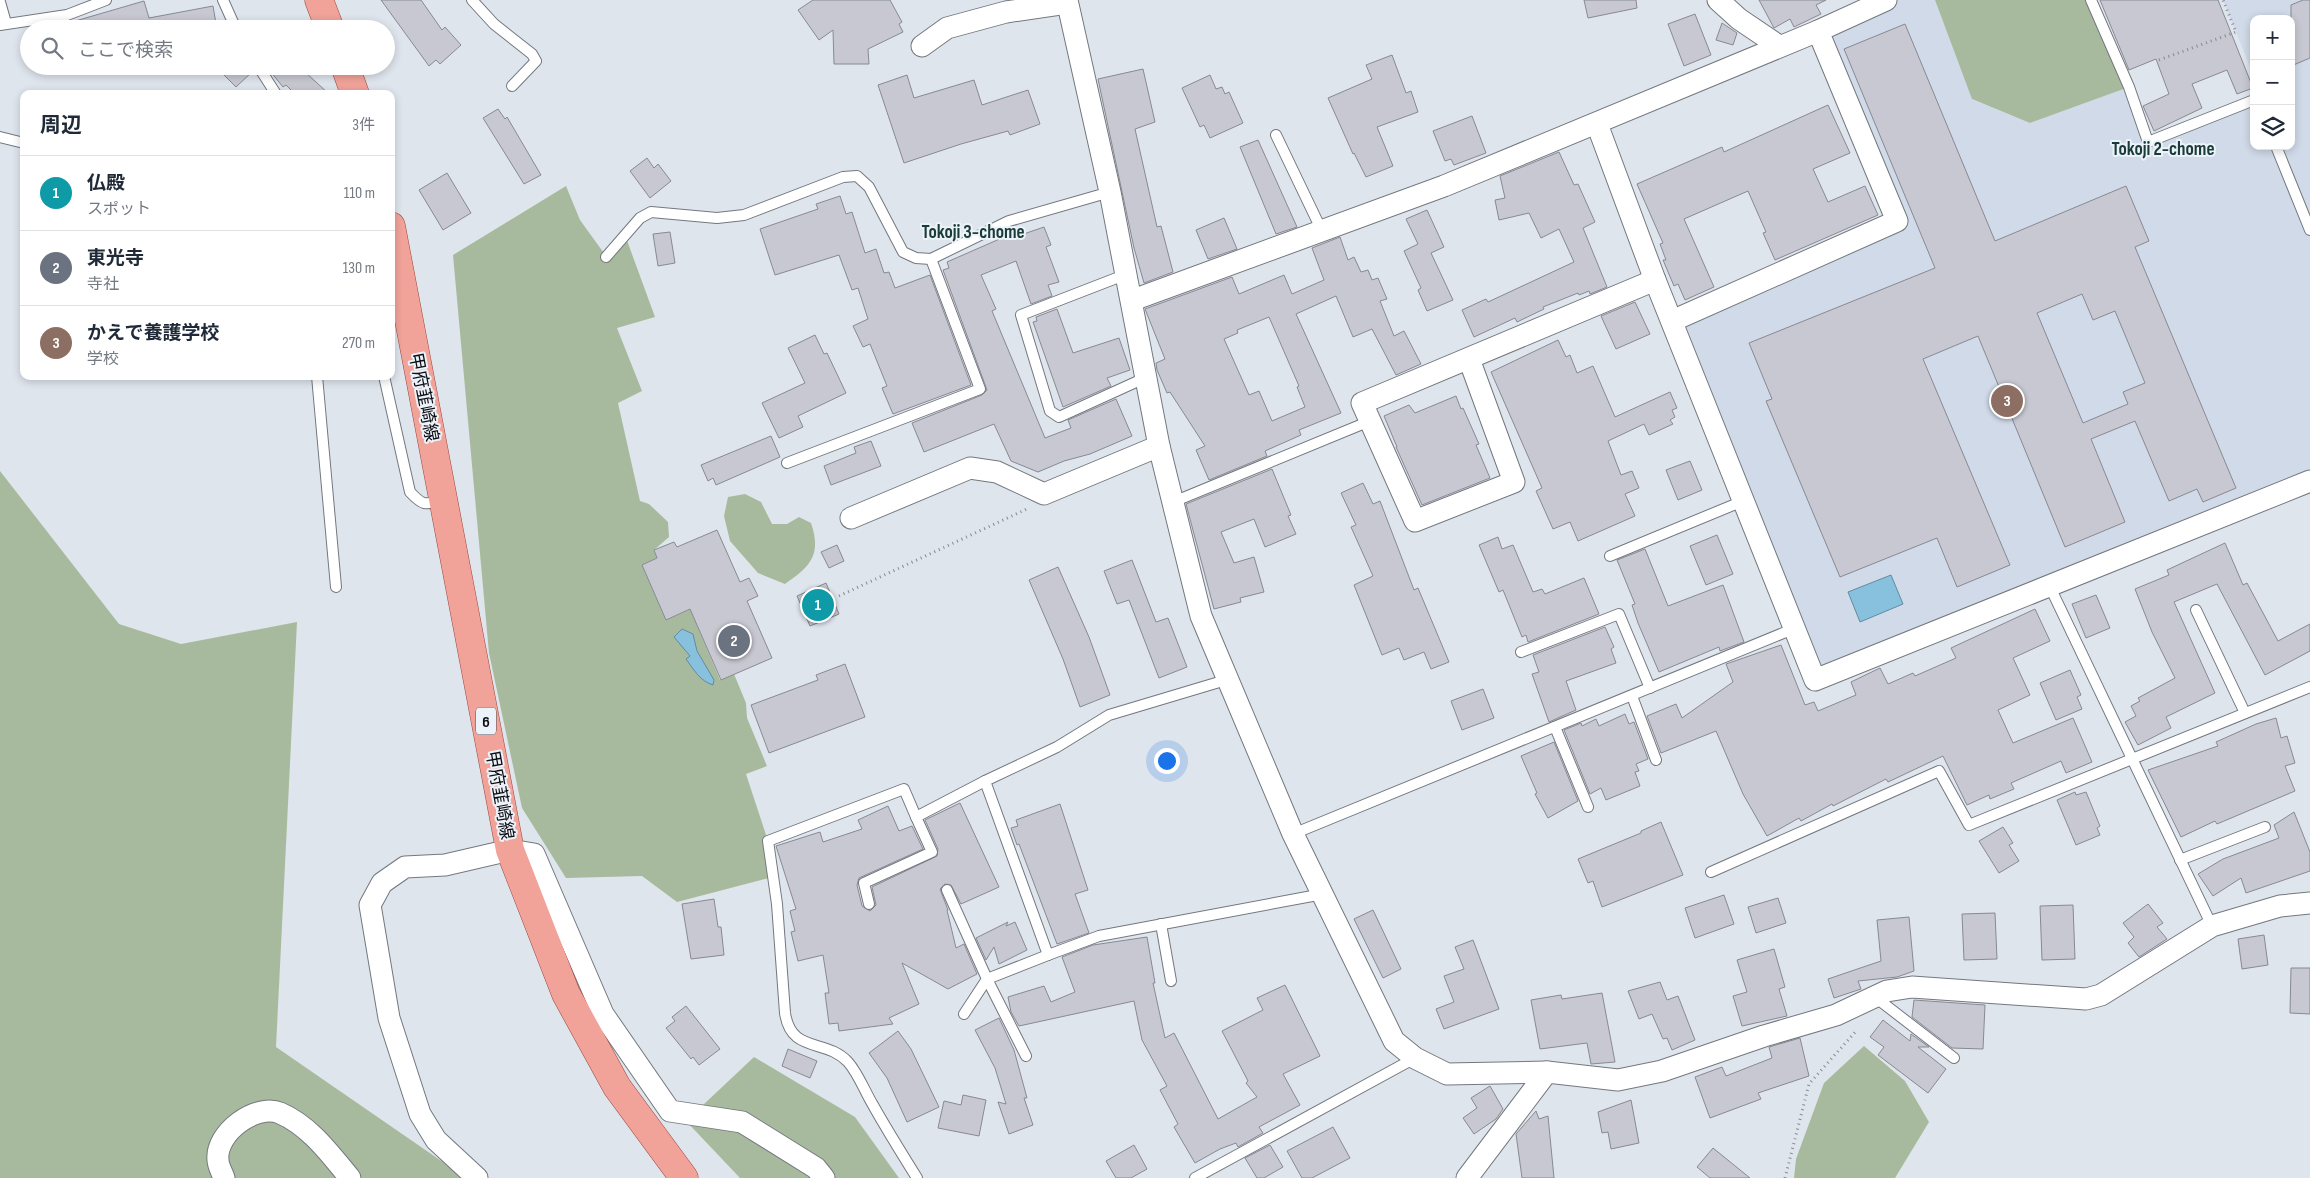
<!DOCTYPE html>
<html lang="ja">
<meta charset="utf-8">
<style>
body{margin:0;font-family:"Sofia Sans Condensed","Noto Sans JP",sans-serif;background:#f2f2f3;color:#1f2937}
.controls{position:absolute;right:15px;top:15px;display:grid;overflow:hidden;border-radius:10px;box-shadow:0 2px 8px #0003}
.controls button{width:45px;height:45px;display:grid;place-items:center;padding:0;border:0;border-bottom:1px solid #e0e1e3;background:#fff;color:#1f2937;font:25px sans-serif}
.you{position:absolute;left:1166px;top:760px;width:18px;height:18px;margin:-12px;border:4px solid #fff;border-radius:50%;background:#1a73e8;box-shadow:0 0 0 8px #1a73e833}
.badge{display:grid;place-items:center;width:32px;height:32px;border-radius:50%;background:#1a73e8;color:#fff;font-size:16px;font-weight:700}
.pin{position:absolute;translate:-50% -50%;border:2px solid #fff;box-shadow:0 1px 5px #0006}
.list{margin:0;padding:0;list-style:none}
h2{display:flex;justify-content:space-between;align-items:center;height:65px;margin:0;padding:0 20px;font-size:21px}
h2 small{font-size:16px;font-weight:400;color:#747a83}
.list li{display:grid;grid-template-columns:32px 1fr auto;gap:15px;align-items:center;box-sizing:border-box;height:75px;padding:0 20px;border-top:1px solid #e0e1e3}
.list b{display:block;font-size:19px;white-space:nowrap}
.list p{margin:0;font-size:16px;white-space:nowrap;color:#747a83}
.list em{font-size:16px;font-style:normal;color:#747a83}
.icon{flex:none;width:28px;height:28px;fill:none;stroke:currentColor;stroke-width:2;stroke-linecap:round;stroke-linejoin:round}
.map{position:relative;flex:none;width:2310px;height:1178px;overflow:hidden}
.search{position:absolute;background:#fff;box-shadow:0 2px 8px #0003;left:20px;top:20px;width:375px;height:55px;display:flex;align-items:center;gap:12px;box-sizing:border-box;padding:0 18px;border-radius:28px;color:#747a83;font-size:19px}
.panel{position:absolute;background:#fff;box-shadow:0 2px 8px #0003;left:20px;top:90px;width:375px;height:290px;border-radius:10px}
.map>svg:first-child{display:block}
</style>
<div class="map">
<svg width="2310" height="1178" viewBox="0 0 2310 1178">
<rect width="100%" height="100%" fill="#dfe5ed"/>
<polygon fill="#d0dae8" points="1886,0 1935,0 1973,100 2030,123 2129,87 2149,142 2254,100 2254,146 2291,146 2291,19 2254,19 2254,77 2223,0 2310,0 2310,481 1815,680 1672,321 1897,221 1818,31"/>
<g fill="#a8ba9d">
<polygon points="1935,0 2091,0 2129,87 2030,123 1972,99"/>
<polygon points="566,186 580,220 606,256 625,235 655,317 617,328 642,391 618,403 640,501 649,504 668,522 669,537 654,550 657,558 642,565 666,620 724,594 696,623 720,680 734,674 746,703 747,718 767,766 746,774 768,841 773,877 677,902 642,876 566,878 522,808 489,653 453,255"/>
<polygon points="0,471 119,624 181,644 297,622 276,1047 466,1178 0,1178"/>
<path d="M745,494L761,502L772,524H787L799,517L811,523C822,555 810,567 785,584L758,573L730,541L724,516L728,497Z"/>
<polygon points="1864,1046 1905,1081 1929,1122 1895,1178 1794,1178 1796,1159 1824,1083"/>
<polygon points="754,1057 855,1117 899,1178 740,1178 686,1121"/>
</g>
<g fill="#87c1dd" stroke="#628ba0">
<polygon points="1891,575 1903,604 1860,622 1848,592"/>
<path d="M682,629L693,634L697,651L714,680L713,685C700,681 694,670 686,659L690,656L674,637Z"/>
</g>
<g fill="#c7c8d1" stroke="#888992" fill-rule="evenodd">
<polygon points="381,0 421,0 442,30 445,27 461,45 440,64 436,60 429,66"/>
<polygon points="813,0 890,0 902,22 899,24 903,32 868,49 869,64 834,64 833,30 819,40 798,10"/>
<polygon points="1584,0 1636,0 1637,8 1588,18"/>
<polygon points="1759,0 1826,0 1816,5 1821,14 1794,27 1790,19 1774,28"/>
<polygon points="2100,0 2218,0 2253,88 2237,94 2227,70 2192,84 2202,108 2154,131 2143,106 2169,94 2156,59 2129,70"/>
<polygon points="2303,0 2310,0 2310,58 2291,66 2291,5"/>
<polygon points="144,1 149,18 213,6 217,29 66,29 65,24"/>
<polygon points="1695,14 1711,55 1684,66 1668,24"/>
<polygon points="1722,23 1737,33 1733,45 1716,40"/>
<path d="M1905,24L1995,241L2126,186L2149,241L2135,247L2236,488L2203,502L2197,489L2169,501L2135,421L2091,439L2125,522L2065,547L1978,336L1923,359L2010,565L1957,587L1937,538L1840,577L1766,401L1772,399L1749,343L1935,268L1844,49ZM2082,294L2093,320L2115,311L2145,383L2123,392L2128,404L2083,423L2037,313Z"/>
<polygon points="1392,55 1406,93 1411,91 1418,112 1377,127 1393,166 1366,177 1354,153 1353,154 1328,98 1372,79 1366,65"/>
<polygon points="215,66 251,66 253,71 236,87"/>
<polygon points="266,66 310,66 304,71 329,94 295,94 286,85 283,87"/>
<polygon points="1143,69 1155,122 1135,129 1157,227 1161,226 1173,272 1144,283 1134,248 1098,79"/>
<polygon points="907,75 914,98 974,80 982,105 1028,90 1040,124 1010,135 1008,131 961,144 904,163 878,85"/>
<polygon points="1210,75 1216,89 1222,87 1225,94 1229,92 1243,123 1210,138 1204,125 1200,127 1182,88"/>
<polygon points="1828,105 1850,153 1813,169 1828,202 1865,186 1878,215 1775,260 1763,233 1766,232 1748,191 1684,219 1714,287 1685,300 1678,284 1674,286 1663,260 1666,260 1660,244 1663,243 1637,184 1722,147 1724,152"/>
<polygon points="498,109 505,119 507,117 541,175 524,184 483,118"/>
<polygon points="1472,116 1486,153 1454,165 1451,159 1445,161 1433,131"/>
<polygon points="1258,140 1297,227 1276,234 1240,147"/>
<polygon points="1559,152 1574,185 1578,184 1595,222 1583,228 1607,287 1590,294 1589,291 1579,295 1578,293 1543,307 1544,309 1517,322 1515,318 1474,337 1462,310 1486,299 1488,302 1574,262 1559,229 1541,238 1529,213 1499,220 1495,200 1505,198 1500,176"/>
<polygon points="647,158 654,168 658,164 671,181 650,198 630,171"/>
<polygon points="447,173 471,213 443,230 419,190"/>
<polygon points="840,196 846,214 852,212 865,253 876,249 884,273 889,272 895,288 930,275 971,385 893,414 882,388 887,386 870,344 863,347 853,326 868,319 858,288 852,290 839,255 775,275 760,229 818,209 816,204"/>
<polygon points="1427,210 1444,247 1431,253 1453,300 1427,311 1418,290 1421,288 1404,251 1418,244 1406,219"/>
<polygon points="1224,218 1237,249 1208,259 1196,230"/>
<polygon points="1044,227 1051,245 1046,247 1059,282 1048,285 1052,296 1031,304 1016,261 981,275 996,309 992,311 1045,438 1071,428 1068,420 1116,399 1132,436 1090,454 1064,461 1038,472 1011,461 994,424 924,452 912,423 982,395 987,390 943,270 949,268 947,262 1011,234 1012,238"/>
<polygon points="670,232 675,263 658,266 653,234"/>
<path d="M1340,237L1348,260L1354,257L1361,272L1368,270L1372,280L1378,278L1387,299L1380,301L1394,336L1404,331L1421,364L1396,375L1372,329L1353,337L1336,296L1296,314L1341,413L1299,430L1301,435L1265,451L1267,456L1209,480L1196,450L1205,446L1170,392L1167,393L1157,370L1156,363L1165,359L1145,309L1232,277L1239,294L1284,275L1292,294L1324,280L1312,248ZM1269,317L1299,386L1297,387L1305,407L1272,421L1259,391L1249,395L1224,339L1238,333L1237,330Z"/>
<polygon points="1635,302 1650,334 1616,349 1601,316"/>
<polygon points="1057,309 1073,353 1119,338 1130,370 1107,378 1111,386 1063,407 1033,322 1037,321 1036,317"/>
<polygon points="815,335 824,354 827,353 846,393 798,416 803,427 779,438 762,403 805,383 788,348"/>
<polygon points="1558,340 1566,357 1570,355 1577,373 1593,366 1615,417 1670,392 1677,408 1672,410 1675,417 1670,420 1673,424 1649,435 1644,424 1608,441 1621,475 1632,471 1639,488 1625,494 1635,516 1578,541 1570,522 1553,529 1536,491 1542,488 1491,372"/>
<polygon points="1456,396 1461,409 1463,408 1479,444 1476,445 1490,478 1422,505 1396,447 1397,447 1384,416 1409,405 1415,413"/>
<polygon points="771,436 780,457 716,485 713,478 708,481 701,465"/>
<polygon points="871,441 881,466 831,485 824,466 856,453 854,447"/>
<polygon points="1690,461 1702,490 1678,500 1666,470"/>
<polygon points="1272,469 1291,515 1288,516 1296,534 1265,547 1254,519 1221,532 1234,563 1254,557 1264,592 1240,598 1241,602 1214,609 1186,504"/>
<polygon points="1363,483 1373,504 1380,501 1414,590 1418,588 1449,662 1431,669 1424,652 1404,660 1399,648 1382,655 1354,585 1373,576 1351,527 1356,525 1341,493"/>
<polygon points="717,530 740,582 749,578 758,596 747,601 772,658 721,680 690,609 666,620 642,565 657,558 654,550 674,542 677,547"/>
<polygon points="1717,535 1733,574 1706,585 1690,546"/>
<polygon points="1498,537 1502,549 1513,545 1533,592 1542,589 1545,594 1584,578 1599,614 1528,642 1526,635 1522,637 1503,590 1499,592 1479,545"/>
<polygon points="2225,543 2243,585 2247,583 2278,641 2310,624 2310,651 2265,675 2217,584 2174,602 2215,693 2166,717 2171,728 2138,745 2125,722 2136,716 2131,706 2140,701 2138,698 2175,678 2152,632 2135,589 2169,575 2167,570"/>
<polygon points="837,545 844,561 829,568 821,552"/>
<polygon points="1645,549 1668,606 1723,585 1744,642 1720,651 1719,647 1659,672 1638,623 1632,605 1635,604 1617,560"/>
<polygon points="1132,560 1156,622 1168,618 1187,667 1159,678 1129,600 1117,604 1104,571"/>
<polygon points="1058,567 1089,637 1110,695 1080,707 1063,659 1029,580"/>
<polygon points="826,583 839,614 810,626 797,596"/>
<polygon points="2096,595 2110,628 2086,638 2072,604"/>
<polygon points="2035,609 2050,641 2013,658 2030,695 1998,710 2013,743 2073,718 2092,762 2066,773 2061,761 2011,783 2014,789 1990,799 1989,795 1967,805 1943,756 1888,782 1886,779 1833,806 1832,804 1801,821 1799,818 1767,836 1743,794 1716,731 1661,753 1647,716 1676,704 1682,718 1733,682 1726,664 1781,645 1805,705 1814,702 1818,711 1856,695 1851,682 1880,668 1888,684 1913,673 1915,676 1956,658 1951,648"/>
<polygon points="1605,627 1614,647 1611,649 1616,663 1566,681 1576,710 1549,722 1532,674 1539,672 1533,655"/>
<polygon points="845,664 865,717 769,753 751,705 818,680 816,675"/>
<polygon points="2070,670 2081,695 2077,697 2082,709 2056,720 2040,683"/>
<polygon points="1483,689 1494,718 1462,730 1451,701"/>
<polygon points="1625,714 1629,724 1634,722 1648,759 1636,764 1639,771 1635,772 1640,786 1606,800 1601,788 1590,794 1564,730 1581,723 1582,726 1596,719 1599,726"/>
<polygon points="2276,718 2281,738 2287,736 2295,763 2285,766 2295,791 2217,824 2215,821 2181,837 2148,770 2218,746 2216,742 2256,724"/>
<polygon points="1554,742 1578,801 1548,818 1535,794 1537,793 1521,756"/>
<polygon points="2075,792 2076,795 2086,792 2100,826 2097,828 2100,835 2076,845 2057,800"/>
<polygon points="960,803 999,887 961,904 951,885 945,884 940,889 948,910 947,910 956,948 964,944 977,974 948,989 902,963 919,1004 889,1018 893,1024 839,1031 838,1023 829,1024 825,993 829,993 823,955 798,961 791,932 795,931 790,911 796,909 776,846 820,832 823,842 862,829 858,820 888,806 899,831 912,826 923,849 859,878 857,885 862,906 870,911 876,905 872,887 937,856 938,849 925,820"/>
<polygon points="1060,804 1088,890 1075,894 1089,933 1057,944 1019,844 1017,845 1011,828 1018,826 1016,820"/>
<polygon points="2294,812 2310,852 2310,871 2246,893 2241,878 2213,896 2198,874 2223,859 2279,838 2274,825"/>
<polygon points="1661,822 1683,875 1602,907 1593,881 1588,883 1578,859 1641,833 1641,831"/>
<polygon points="2003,827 2013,843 2009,845 2019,861 1999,873 1979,841"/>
<polygon points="1724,895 1734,924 1695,938 1685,908"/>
<polygon points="1778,898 1786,923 1756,933 1748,907"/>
<polygon points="714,899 718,927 721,927 724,955 691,959 682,904"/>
<polygon points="2148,904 2163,923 2157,927 2167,939 2139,957 2128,943 2134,937 2123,923"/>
<polygon points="2073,905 2075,959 2042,960 2040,906"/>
<polygon points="1373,910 1401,969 1383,978 1354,919"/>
<polygon points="1995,913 1997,959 1964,960 1962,914"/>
<polygon points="1909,917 1914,971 1897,977 1858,981 1861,989 1834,998 1828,979 1881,961 1877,920"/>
<polygon points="1008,922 1006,926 1015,922 1027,950 999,964 994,947 986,960 976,938"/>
<polygon points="2264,935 2268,965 2242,969 2238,939"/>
<polygon points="1147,937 1155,983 1153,983 1165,1038 1174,1033 1218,1119 1257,1097 1246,1083 1248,1081 1222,1031 1263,1010 1257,998 1285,985 1320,1056 1283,1074 1300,1105 1259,1127 1263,1133 1238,1147 1236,1143 1220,1149 1195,1163 1174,1127 1178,1124 1160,1090 1167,1086 1142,1040 1134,1001 1019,1026 1011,1012 1008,997 1044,986 1051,1002 1075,992 1062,957 1093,945"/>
<polygon points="1473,940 1499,1009 1444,1029 1436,1009 1454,1002 1444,976 1464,969 1455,947"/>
<polygon points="1774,949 1785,987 1779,989 1787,1016 1742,1026 1733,996 1747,992 1737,960"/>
<polygon points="2291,968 2310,968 2310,1014 2290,1013"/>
<polygon points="1660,982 1667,1000 1678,996 1695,1040 1672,1050 1667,1038 1663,1039 1652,1014 1639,1019 1628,991"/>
<polygon points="1602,993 1615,1062 1591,1064 1587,1043 1540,1049 1531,1000 1561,995 1562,999"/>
<polygon points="1914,1000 1985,1005 1983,1049 1952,1048 1912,1017"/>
<polygon points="686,1006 720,1049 699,1065 693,1057 691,1059 666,1028 675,1021 672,1017"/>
<polygon points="999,1018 1014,1050 1027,1098 1024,1098 1033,1125 1009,1134 998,1102 1006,1104 995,1068 975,1030"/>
<polygon points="1883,1020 1910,1041 1911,1034 1929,1047 1918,1047 1946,1069 1928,1093 1878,1055 1884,1047 1870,1037"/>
<polygon points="898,1031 911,1049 939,1107 907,1122 887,1078 869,1053"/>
<polygon points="1800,1038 1809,1076 1758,1093 1761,1099 1710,1118 1695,1077 1722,1067 1726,1076 1772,1058 1769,1047"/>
<polygon points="788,1049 817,1061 810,1078 782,1066"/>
<polygon points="1490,1086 1503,1109 1496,1119 1474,1134 1463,1118 1477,1108 1471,1098"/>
<polygon points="963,1095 986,1100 979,1136 938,1128 944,1101 961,1105"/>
<polygon points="1631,1100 1639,1143 1611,1149 1608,1132 1602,1133 1598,1112"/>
<polygon points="1536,1111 1539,1119 1548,1116 1554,1178 1522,1178 1516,1134"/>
<polygon points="1333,1127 1350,1158 1312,1178 1302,1178 1287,1151"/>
<polygon points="1134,1145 1147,1169 1131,1178 1116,1178 1106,1161"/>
<polygon points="1270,1145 1283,1167 1264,1178 1257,1178 1245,1158"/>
<polygon points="1713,1148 1750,1178 1710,1178 1697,1167"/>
</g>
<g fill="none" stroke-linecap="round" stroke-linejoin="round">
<defs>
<g id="lane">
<polyline points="223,0 236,29"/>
<polyline points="472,0 494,24 532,54 536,61 512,86"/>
<polyline points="2091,0 2129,87 2148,142 2254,100"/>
<polyline points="0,2 6,23"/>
<polyline points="0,25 67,15 106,0"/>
<polyline points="258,66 276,94"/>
<polyline points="1276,135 1322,231"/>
<polyline points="0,137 24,143"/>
<polyline points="2276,146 2310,230"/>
<polyline points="606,257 640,218 651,212 717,218 744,215 843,177 857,176 869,187 903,252 916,258 931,259 1009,221 1110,192"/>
<polyline points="1127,274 1021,315 1050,411 1059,417 1147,377"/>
<polyline points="317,376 336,587"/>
<path d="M384,376L410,492C423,506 425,505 443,500"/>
<polyline points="787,463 980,389 931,259"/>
<polyline points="1173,502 1370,421"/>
<polyline points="1610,556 1743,501"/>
<polyline points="2050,587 2212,926"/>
<polyline points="2196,610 2245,713"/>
<polyline points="1521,652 1619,614 1650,688"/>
<polyline points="1226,680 1109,715 1057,747 985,781 1048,955 1099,936 1323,894"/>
<polyline points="1632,696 1656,760"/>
<polyline points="1555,727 1588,807"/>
<polyline points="1293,834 1793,629"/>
<polyline points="2180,860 2265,827"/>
<polyline points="1711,872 1939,771 1969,825 2310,687"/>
<polyline points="947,890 987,979 964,1014"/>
<polyline points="869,904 864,883 932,852 916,817"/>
<polyline points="1161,924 1171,981"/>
<polyline points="1875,997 1954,1058"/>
<polyline points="1026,1056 987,979 1048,955"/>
<path d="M917,1178C902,1154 887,1130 873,1105C865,1092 858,1073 848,1062C826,1038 791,1054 785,1013L777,904L768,841L904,789L916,817L985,781"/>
<polyline points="1195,1178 1415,1058"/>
</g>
<g id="street">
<polyline points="1067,0 1110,192 1159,446 1201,616 1293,834 1394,1041 1415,1058 1447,1074 1547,1072 1618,1080 1662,1071 1764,1036 1836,1015 1887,991 1912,987 2086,999 2101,995 2212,926 2280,906 2310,903"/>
<polyline points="1718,0 1739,19 1779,46"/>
<polyline points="922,46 947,28 1006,12 1067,3"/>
<polyline points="1597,124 1655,280 1815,680 2310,481"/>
<polyline points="1133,300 1444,186 1818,31"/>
<polyline points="1672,321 1897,221 1818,31 1886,0"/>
<polyline points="1469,359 1514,482 1415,521 1362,403 1655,280"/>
<polyline points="851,518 970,468 997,472 1044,494 1159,446"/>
<path d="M224,1178C222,1172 218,1166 218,1160C215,1133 256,1103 280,1113C310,1126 330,1154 350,1178"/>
<polyline points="477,1178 436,1140 420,1114 389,1018 370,905 382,883 405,867 445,865 510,850 534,854 603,1014 670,1111 742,1122 816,1168 824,1178"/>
<polyline points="1467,1178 1547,1072"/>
</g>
<g id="primary">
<polyline points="319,0 330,29"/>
<polyline points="345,66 355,94"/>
<polyline points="391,226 510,850 566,994 617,1087 684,1178"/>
</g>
</defs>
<use href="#lane" stroke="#73787f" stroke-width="12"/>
<use href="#street" stroke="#73787f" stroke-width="23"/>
<use href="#primary" stroke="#9b473d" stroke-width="29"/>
<g stroke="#878a90" stroke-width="3" stroke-dasharray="1 4" stroke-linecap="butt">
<polyline points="2159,60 2236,32 2223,0"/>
<polyline points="839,596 1027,509"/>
<polyline points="1785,1178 1809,1084 1857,1030"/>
</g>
<use href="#lane" stroke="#fff" stroke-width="10"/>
<use href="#street" stroke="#fff" stroke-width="21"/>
<use href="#primary" stroke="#f1a399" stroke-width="28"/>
</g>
<g text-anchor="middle" stroke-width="4" stroke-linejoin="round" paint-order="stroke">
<rect fill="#ecf2fa" stroke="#505257" stroke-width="1" x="476" y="707.5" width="20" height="27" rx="4"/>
<g font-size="16" font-weight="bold" fill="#0d0e11">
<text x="486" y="727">6</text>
</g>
<g font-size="18" fill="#0d0e11" stroke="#ecf2fa">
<text transform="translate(424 397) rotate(79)" y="6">甲府韮崎線</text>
<text transform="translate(500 795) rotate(80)" y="6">甲府韮崎線</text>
</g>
<g font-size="19" font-weight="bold" fill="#1a3c39" stroke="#ecf2fa">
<text x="2163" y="155">Tokoji 2-chome</text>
<text x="973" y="238">Tokoji 3-chome</text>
</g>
</g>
</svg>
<div class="controls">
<button>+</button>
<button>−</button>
<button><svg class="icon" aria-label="layers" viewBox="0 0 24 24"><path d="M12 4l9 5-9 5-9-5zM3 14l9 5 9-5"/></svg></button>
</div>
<div class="you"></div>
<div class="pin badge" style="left:818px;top:605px;background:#0f9aa8">1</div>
<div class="pin badge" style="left:734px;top:641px;background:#6b7280">2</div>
<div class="pin badge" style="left:2007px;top:401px;background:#8d6e63">3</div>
<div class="search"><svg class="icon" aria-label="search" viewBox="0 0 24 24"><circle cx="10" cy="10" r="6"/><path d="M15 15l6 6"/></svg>ここで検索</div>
<section class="panel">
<h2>周辺<small>3件</small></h2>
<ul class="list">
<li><span class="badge" style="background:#0f9aa8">1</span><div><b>仏殿</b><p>スポット</p></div><em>110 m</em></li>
<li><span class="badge" style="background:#6b7280">2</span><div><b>東光寺</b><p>寺社</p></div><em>130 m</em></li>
<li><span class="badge" style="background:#8d6e63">3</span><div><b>かえで養護学校</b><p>学校</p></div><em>270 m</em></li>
</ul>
</section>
</div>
